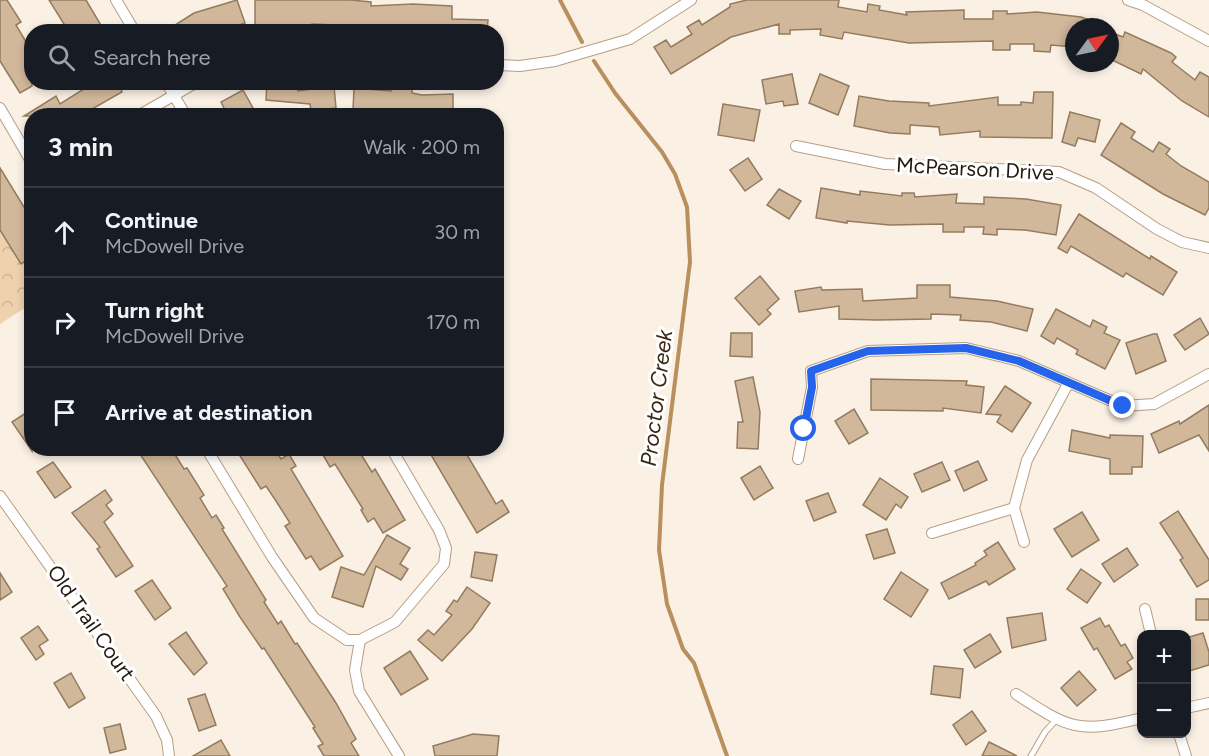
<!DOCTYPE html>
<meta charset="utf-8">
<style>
body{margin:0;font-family:Figtree,sans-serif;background:#20242c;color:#f1f3f6}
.controls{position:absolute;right:18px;bottom:18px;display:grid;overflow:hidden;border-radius:12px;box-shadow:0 3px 9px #0003}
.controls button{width:54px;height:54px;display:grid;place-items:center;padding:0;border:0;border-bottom:2px solid #363941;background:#171b24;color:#f1f3f6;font:30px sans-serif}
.compass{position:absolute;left:1065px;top:18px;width:54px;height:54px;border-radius:50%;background:#171b24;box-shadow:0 3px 9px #0003;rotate:57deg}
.stop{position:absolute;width:18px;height:18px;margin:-14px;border:4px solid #2563eb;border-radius:50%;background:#fff}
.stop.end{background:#2563eb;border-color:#fff;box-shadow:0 2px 6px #0008}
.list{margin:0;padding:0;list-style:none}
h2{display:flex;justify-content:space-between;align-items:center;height:78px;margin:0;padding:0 24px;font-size:26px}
h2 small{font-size:20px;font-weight:400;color:#9ea1a6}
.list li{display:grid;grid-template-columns:39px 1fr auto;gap:18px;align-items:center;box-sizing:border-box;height:90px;padding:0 24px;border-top:2px solid #363941}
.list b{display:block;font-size:22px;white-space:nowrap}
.list p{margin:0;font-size:20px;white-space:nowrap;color:#9ea1a6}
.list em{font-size:20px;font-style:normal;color:#9ea1a6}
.icon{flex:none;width:33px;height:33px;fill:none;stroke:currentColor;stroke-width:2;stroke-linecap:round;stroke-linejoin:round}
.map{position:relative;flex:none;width:1209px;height:756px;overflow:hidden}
.search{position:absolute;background:#171b24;box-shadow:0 3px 9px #0003;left:24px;top:24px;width:480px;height:66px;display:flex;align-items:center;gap:15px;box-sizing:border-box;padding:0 21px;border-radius:24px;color:#9ea1a6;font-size:22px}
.panel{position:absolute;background:#171b24;box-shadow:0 3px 9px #0003;left:24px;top:108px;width:480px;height:348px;border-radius:24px}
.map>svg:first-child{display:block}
</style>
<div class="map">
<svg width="1209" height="756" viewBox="0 0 1209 756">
<defs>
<pattern id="forest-crowns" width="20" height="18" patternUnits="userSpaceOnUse" patternTransform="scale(1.5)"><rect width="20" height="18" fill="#f0d1ae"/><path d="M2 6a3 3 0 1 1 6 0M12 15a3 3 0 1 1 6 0" fill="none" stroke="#ceb394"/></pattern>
</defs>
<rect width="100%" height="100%" fill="#fbf0e4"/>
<polygon fill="url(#forest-crowns)" points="0,194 32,249 31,304 0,324"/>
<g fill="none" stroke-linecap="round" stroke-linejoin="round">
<g stroke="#b88f5d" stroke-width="4">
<polyline points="560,0 582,42"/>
<polyline points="594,61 615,93 662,152 675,174 687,207 690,262 662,485 659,550 667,604 683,649 694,663 727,756"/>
</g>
</g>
<g fill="#d2b89b" stroke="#937b5f" stroke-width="1.5">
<polygon points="0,0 7,0 21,22 16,25 32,52 32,86 20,93 0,61"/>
<polygon points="49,0 86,0 105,32 69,32"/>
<polygon points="237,0 245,23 228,29 229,32 164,32 194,13"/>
<polygon points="255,0 351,0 371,2 371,6 413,4 452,6 452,19 488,20 487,32 420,32 420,29 349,32 336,30 336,25 312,24 312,29 255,27"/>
<polygon points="747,0 839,0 838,7 867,12 868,4 880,6 879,10 907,15 906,12 964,10 964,19 993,19 993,11 1007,11 1007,14 1037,12 1081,17 1106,26 1074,27 1074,47 1051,45 1050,52 1034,51 1034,44 1010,44 1010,50 993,50 993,41 909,43 844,32 842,39 820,35 821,29 790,30 790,34 779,34 779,24 731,37 671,74 654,47 666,40 671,47 692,34 687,27 699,20 702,25 730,7 730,4"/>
<polygon points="1110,32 1123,37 1125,32 1171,53 1176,57 1172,62 1195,80 1200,72 1209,77 1209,117 1182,101 1143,69 1141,74 1110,59"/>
<polygon points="792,74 798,104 784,106 783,101 766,104 762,80"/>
<polygon points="820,74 849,86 838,115 809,103"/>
<polygon points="95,82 132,82 121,89 122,92 80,116 76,110 67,116 24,116 56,96 60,104"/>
<polygon points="267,82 298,84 298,91 334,86 336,108 311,111 310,104 266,100"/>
<polygon points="391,87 412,88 412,93 422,95 453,94 453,116 430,116 429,110 353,110 354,88 391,91"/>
<polygon points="243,90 253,108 239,116 228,116 221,102"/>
<polygon points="1034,92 1053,92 1052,138 980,137 980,131 940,135 939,127 910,125 910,134 890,133 854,126 859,96 889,101 929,103 929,106 998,97 998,105 1021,105 1021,102 1033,103"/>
<polygon points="723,104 760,110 754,141 718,135"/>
<polygon points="1070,112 1100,120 1095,142 1078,138 1075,146 1062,142"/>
<polygon points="1121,123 1135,132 1131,138 1153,152 1159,142 1170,149 1166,154 1181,166 1209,182 1209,208 1205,215 1163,194 1101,155"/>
<polygon points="748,158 762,179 745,191 730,170"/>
<polygon points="0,168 32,220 32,257 21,264 0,230"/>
<polygon points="821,188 860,195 860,191 902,196 902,193 914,193 915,197 957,194 956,203 984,204 984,197 1026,199 1061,205 1056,235 1025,230 997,229 997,235 983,234 984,227 964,227 964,232 943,232 943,224 890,225 847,221 847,223 816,218"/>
<polygon points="779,189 801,201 789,219 767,205"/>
<polygon points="1079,214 1150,259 1151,256 1177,272 1163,295 1126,273 1123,277 1071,246 1067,253 1058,248"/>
<polygon points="760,276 779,299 767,310 771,314 759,325 735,298"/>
<polygon points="917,285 950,285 950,297 997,301 1033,309 1027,331 991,322 960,320 961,315 931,314 931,319 877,320 839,319 839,306 799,312 795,291 821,287 822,290 862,289 863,301 917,298"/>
<polygon points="1056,309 1090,327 1093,320 1107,327 1104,333 1120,340 1105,369 1076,354 1078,350 1057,338 1054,344 1041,336"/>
<polygon points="1200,318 1209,334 1185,350 1174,335"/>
<polygon points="731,333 752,333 752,357 730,356"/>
<polygon points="1153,334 1157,334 1166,361 1136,374 1126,343"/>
<polygon points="753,377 760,412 758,449 737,448 738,422 743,422 735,381"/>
<polygon points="871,379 967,381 966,385 984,387 981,413 943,408 943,411 871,410"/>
<polygon points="1005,386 1031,403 1012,432 997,422 1001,415 986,414"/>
<polygon points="1209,405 1209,451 1199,435 1159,453 1151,434 1179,421 1180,424"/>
<polygon points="32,409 32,451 12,422"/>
<polygon points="854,409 868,433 849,444 835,421"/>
<polygon points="1072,430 1110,438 1110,435 1143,436 1142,467 1132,467 1132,474 1110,474 1110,459 1069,451"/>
<polygon points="136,448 171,448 184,469 187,468 204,495 200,498 212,518 216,515 224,528 222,529 266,600 264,602 278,624 281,621 295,644 297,643 336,703 356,739 351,743 359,756 324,756 318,746 323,744 313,728 315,727 264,648 262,649 240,617 223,589 227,586"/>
<polygon points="251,448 274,448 281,459 289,454 296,466 291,469 343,556 320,570 311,556 306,559 285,526 290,523 276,501 266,486 261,489 240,456"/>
<polygon points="325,448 357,448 372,472 375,469 405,520 383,533 374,518 368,522 361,510 363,509 335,464 330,467 323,455 328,452"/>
<polygon points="427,448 463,448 496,504 502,500 509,512 477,533"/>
<polygon points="978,461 987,480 964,491 955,471"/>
<polygon points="53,462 71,487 55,498 37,472"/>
<polygon points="942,462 950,480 922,492 914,474"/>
<polygon points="760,466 773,488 754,500 741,478"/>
<polygon points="880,478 908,497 901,508 896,504 886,520 863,505"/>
<polygon points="105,490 112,500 106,505 113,514 104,522 133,566 116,577 97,549 100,547 72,513"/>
<polygon points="828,493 836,512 814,521 806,501"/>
<polygon points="1178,511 1209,560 1209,580 1197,587 1180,560 1183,558 1160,523"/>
<polygon points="1082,512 1099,540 1072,557 1054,529"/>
<polygon points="887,529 895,553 874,559 866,535"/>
<polygon points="387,535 410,548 400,564 408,569 401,580 376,566 363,607 332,597 341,567 364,575"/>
<polygon points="998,542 1015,569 989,585 986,581 949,599 941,583 976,565 975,563 987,555 984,551"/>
<polygon points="1127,548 1138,565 1114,582 1102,564"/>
<polygon points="475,552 497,555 492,581 471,577"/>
<polygon points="1081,569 1101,583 1087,603 1067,589"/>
<polygon points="901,572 928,590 911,617 884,599"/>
<polygon points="0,573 12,592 0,600"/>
<polygon points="152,580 171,608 155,620 135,591"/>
<polygon points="467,587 490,603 472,629 442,661 418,640 428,630 434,635 452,615 446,611 454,600 457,602"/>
<rect x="1196" y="599" width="13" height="21"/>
<polygon points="1042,613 1046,640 1012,648 1007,618"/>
<polygon points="1100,618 1105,627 1109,625 1121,646 1125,644 1133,658 1127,662 1132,669 1115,679 1097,648 1094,650 1081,628"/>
<polygon points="38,626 48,640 39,646 44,654 36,660 21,638"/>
<polygon points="186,632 207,663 194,675 169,644"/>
<polygon points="1203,633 1209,652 1209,665 1189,671 1186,638"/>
<polygon points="990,634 1001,652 975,668 964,650"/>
<polygon points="410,651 428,679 401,695 384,668"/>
<polygon points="934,666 963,669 960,698 931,694"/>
<polygon points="1079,671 1096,690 1077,706 1061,688"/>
<polygon points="71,673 85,698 69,708 54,683"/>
<polygon points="205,694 216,725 199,731 188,699"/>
<polygon points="972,711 986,731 966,745 953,725"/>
<polygon points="120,724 126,749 110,753 104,728"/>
<polygon points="473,734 499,736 497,756 435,756 433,746"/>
<polygon points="221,740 230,756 193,756"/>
<polygon points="989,742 1017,756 982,756"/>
</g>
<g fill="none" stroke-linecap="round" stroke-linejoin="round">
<defs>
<polyline id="lane" points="1031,756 1045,732 1056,720"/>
<g id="street">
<polyline points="116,0 135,32"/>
<polyline points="1128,0 1143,5 1209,41"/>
<polyline points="496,65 520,66 555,61 630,39 691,0"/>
<polyline points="166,82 186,116"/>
<polyline points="0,108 32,163"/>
<polyline points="138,116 197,82"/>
<polyline points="796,146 885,164 1059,172 1096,188 1157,229 1182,242 1209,248"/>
<polyline points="206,448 272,557 314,618 347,640 360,640 395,622 444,564 446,548 439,530 391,448"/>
<polyline points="798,459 812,387 811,371 868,351 966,348 1019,361 1123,406 1154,404 1209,374"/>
<polyline points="0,496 156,716 167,740 169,756"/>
<polyline points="932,533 1014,508"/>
<polyline points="1024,542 1014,508 1027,460 1068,384"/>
<polyline points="1145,609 1151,634"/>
<polyline points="360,640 355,670 359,691 399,756"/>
<path d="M1016,694C1070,729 1078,734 1142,718"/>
<polyline points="1186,708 1209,703"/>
<polyline points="1179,734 1186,756"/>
</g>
</defs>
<use href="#lane" stroke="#b89e82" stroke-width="7"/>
<use href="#street" stroke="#b89e82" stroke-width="12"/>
<use href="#lane" stroke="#fff" stroke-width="5"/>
<use href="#street" stroke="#fff" stroke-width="10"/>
</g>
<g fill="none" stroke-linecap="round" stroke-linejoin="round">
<polyline stroke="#2563eb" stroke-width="8" points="804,429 812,387 811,371 868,351 966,348 1019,361 1123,406"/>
</g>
<g text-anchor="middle" stroke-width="6" stroke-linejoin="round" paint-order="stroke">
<g font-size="21" fill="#231a0f" stroke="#fff">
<text transform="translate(975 169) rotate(3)" y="7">McPearson Drive</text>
<text transform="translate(91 623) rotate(55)" y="7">Old Trail Court</text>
</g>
<g font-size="22" font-style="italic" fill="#3a2710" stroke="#fff">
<text transform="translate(656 398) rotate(-83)" y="8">Proctor Creek</text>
</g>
</g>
</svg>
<div class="controls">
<button>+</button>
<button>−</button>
</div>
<svg class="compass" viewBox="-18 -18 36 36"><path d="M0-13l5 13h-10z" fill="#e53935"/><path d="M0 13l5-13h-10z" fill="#9ea1a6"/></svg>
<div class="stop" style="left:804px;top:429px"></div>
<div class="stop end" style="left:1123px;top:406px"></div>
<div class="search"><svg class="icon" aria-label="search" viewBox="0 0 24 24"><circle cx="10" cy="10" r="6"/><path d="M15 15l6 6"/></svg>Search here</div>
<section class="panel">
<h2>3 min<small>Walk · 200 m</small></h2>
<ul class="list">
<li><svg class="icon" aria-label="ahead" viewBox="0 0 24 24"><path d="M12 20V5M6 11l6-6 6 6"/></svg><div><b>Continue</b><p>McDowell Drive</p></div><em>30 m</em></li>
<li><svg class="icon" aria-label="right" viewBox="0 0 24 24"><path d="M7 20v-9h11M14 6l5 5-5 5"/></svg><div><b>Turn right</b><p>McDowell Drive</p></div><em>170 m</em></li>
<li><svg class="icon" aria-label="arrive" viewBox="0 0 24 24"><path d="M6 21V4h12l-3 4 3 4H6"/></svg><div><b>Arrive at destination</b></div></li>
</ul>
</section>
</div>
